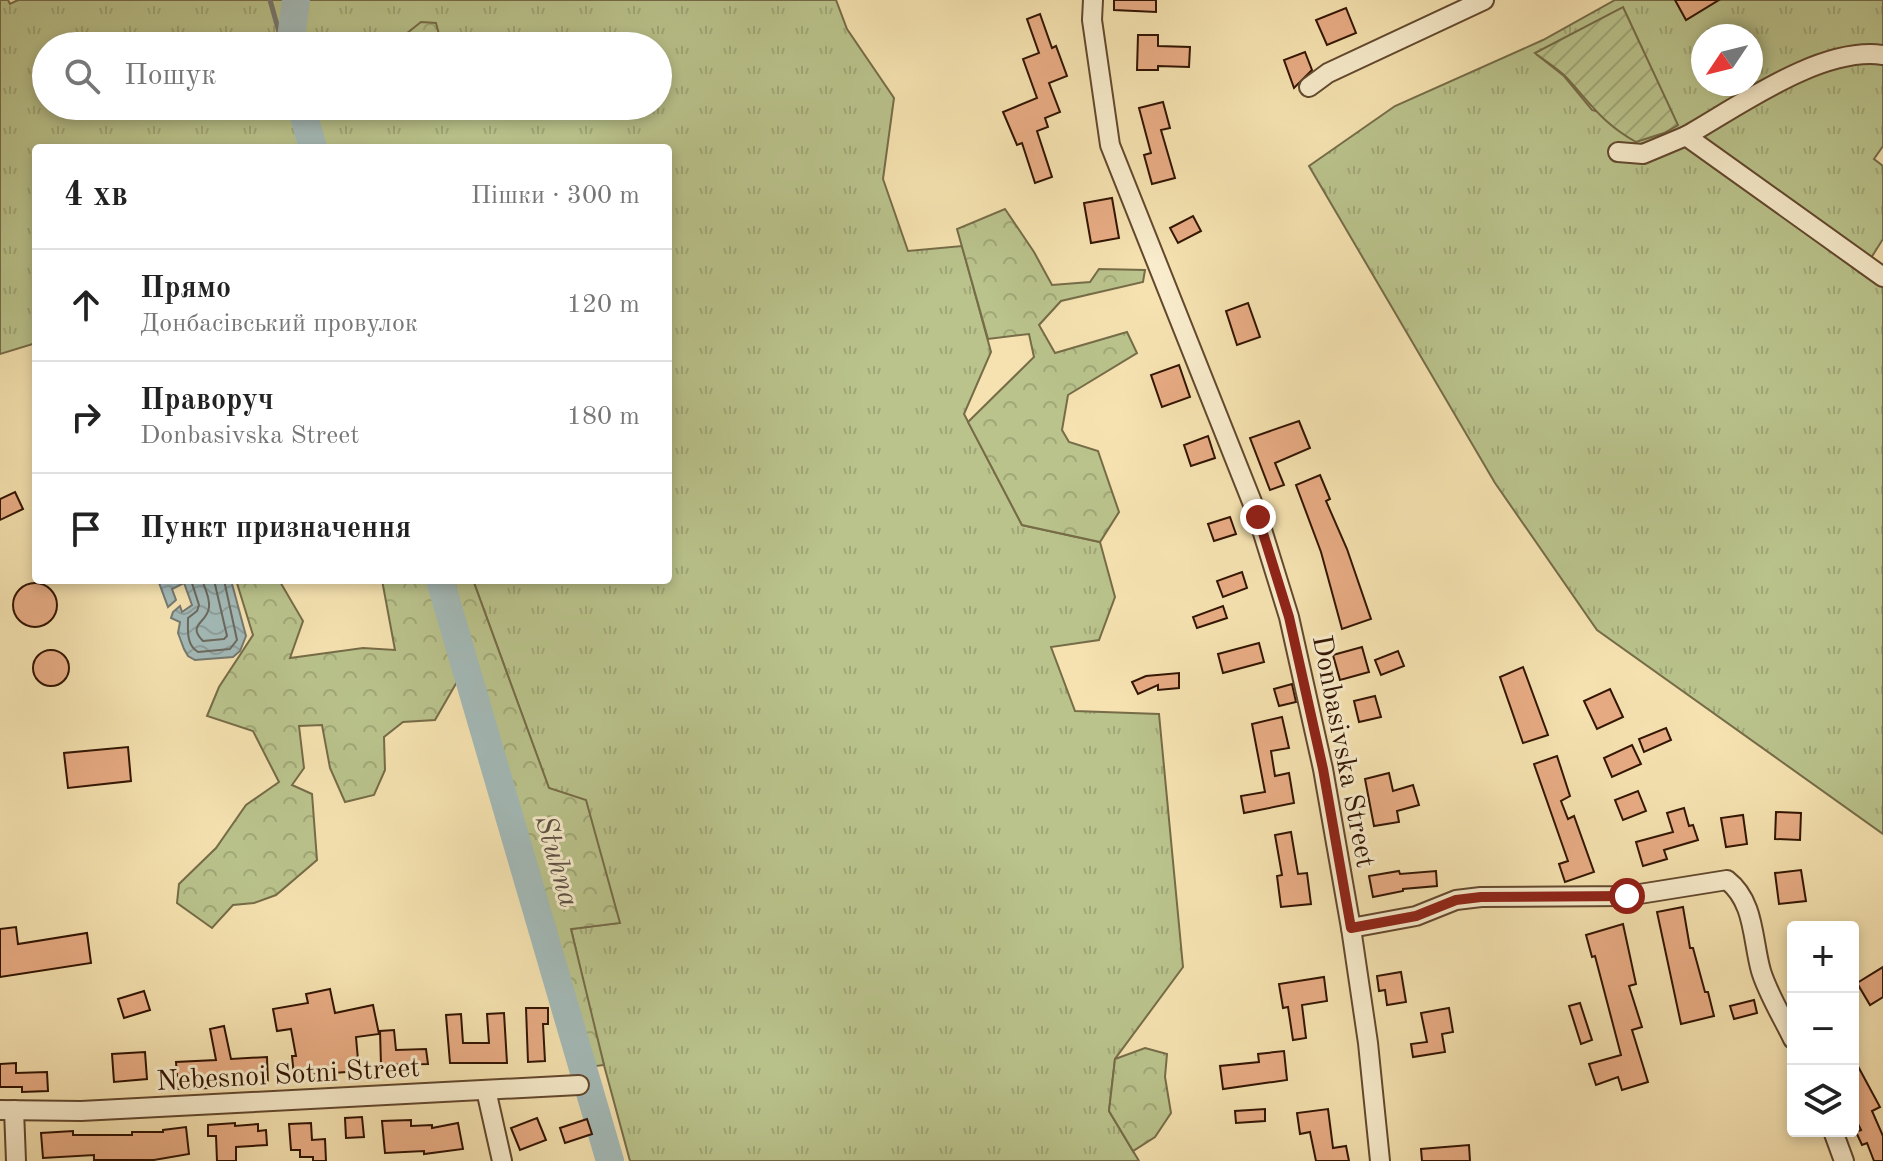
<!DOCTYPE html>
<html lang="uk">
<meta charset="utf-8">
<style>
body{margin:0;font-family:"Old Standard TT",serif;background:#f2f2f2;color:#222}
.controls{position:absolute;right:24px;bottom:24px;display:grid;overflow:hidden;border-radius:8px;box-shadow:0 4px 12px #0003}
.controls button{width:72px;height:72px;display:grid;place-items:center;padding:0;border:0;border-bottom:2px solid #e0e0e0;background:#fff;color:#222;font:40px sans-serif}
.compass{position:absolute;left:1691px;top:24px;width:72px;height:72px;border-radius:50%;background:#fff;box-shadow:0 4px 12px #0003;rotate:235deg}
.stop{position:absolute;width:24px;height:24px;margin:-18px;border:6px solid #8f2418;border-radius:50%;background:#fff}
.stop.end{background:#8f2418;border-color:#fff;box-shadow:0 2px 8px #0008}
.list{margin:0;padding:0;list-style:none}
h2{display:flex;justify-content:space-between;align-items:center;height:104px;margin:0;padding:0 32px;font-size:34px}
h2 small{font-size:26px;font-weight:400;color:#767676}
.list li{display:grid;grid-template-columns:52px 1fr auto;gap:24px;align-items:center;box-sizing:border-box;height:112px;padding:0 32px;border-top:2px solid #e0e0e0}
.list b{display:block;font-size:30px;white-space:nowrap}
.list p{margin:0;font-size:26px;white-space:nowrap;color:#767676}
.list em{font-size:26px;font-style:normal;color:#767676}
.icon{flex:none;width:44px;height:44px;fill:none;stroke:currentColor;stroke-width:2;stroke-linecap:round;stroke-linejoin:round}
.map{position:relative;flex:none;width:1883px;height:1161px;overflow:hidden}
.search{position:absolute;background:#fff;box-shadow:0 4px 12px #0003;left:32px;top:32px;width:640px;height:88px;display:flex;align-items:center;gap:20px;box-sizing:border-box;padding:0 28px;border-radius:44px;color:#767676;font-size:30px}
.panel{position:absolute;background:#fff;box-shadow:0 4px 12px #0003;left:32px;top:144px;width:640px;height:440px;border-radius:8px}
.map>svg:first-child{display:block}
</style>
<div class="map">
<svg width="1883" height="1161" viewBox="0 0 1883 1161">
<defs>
<pattern id="grass-tufts" width="24" height="20" patternUnits="userSpaceOnUse" patternTransform="scale(2)"><rect width="24" height="20" fill="#bac38c"/><path d="M3 7l-1-3M5 7V3M7 7l1-3M15 17l-1-3M17 17v-4M19 17l1-3" fill="none" stroke="#a0a777"/></pattern>
<pattern id="forest-crowns" width="20" height="18" patternUnits="userSpaceOnUse" patternTransform="scale(2)"><rect width="20" height="18" fill="#bac38c"/><path d="M2 6a3 3 0 1 1 6 0M12 15a3 3 0 1 1 6 0" fill="none" stroke="#a0a777"/></pattern>
<pattern id="garden-furrows" width="10" height="10" patternUnits="userSpaceOnUse" patternTransform="scale(2)"><rect width="10" height="10" fill="#bac38c"/><path d="M-1 1l2-2M0 10L10 0M9 11l2-2" fill="none" stroke="#a0a777"/></pattern>
<pattern id="water-waves" width="16" height="10" patternUnits="userSpaceOnUse" patternTransform="scale(2)"><rect width="16" height="10" fill="#a3bab8"/><path d="M0 5q4-4 8 0t8 0" fill="none" stroke="#8d9f9d"/></pattern>
</defs>
<rect width="100%" height="100%" fill="#f5e2b0"/>
<filter id="stains"><feTurbulence type="fractalNoise" baseFrequency=".0025" numOctaves="4"/><feColorMatrix values="0 0 0 0 .2 0 0 0 0 .09 0 0 0 0 .02 0 0 0 .5 -.17"/></filter>
<radialGradient id="worn" r=".72"><stop offset=".6" stop-color="#630" stop-opacity="0"/><stop offset="1" stop-color="#630" stop-opacity=".3"/></radialGradient>
<g fill="url(#grass-tufts)" stroke="#766c48" stroke-width="2" fill-rule="evenodd">
<path d="M0,0H8L10,4L18,0H836L847,29L894,98L883,179L908,251L962,246L991,352L964,414L1022,525L1100,542L1115,597L1099,640L1051,647L1075,711L1159,714L1183,967L1115,1059L1109,1111L1139,1161H630L595,1032L571,929L619,923L549,789L473,580H668V148H36V343L0,354ZM46,46H658V106H46Z"/>
<path d="M1615,0H1883V146L1874,159L1883,166V239L1871,258L1883,266V834L1597,630L1495,483L1309,166L1395,106L1543,40ZM1703,36H1751V84H1703ZM1536,54L1664,133L1592,110L1564,76Z"/>
</g>
<g fill="url(#forest-crowns)" stroke="#766c48" stroke-width="2">
<polygon points="421,22 436,23 442,46 407,46 406,34"/>
<polygon points="1005,209 1034,252 1052,285 1090,282 1099,269 1145,270 1143,282 1061,301 1039,325 1055,353 1127,332 1137,353 1068,395 1062,430 1069,442 1098,451 1119,512 1100,542 1022,525 968,422 1034,357 1029,334 988,339 957,229"/>
<polygon points="236,580 279,580 303,621 290,658 363,648 395,650 382,580 430,580 458,680 435,720 403,722 384,737 385,770 374,795 345,802 330,768 322,725 299,726 304,768 292,785 312,794 317,860 276,895 254,903 233,905 212,928 177,903 179,884 216,848 246,805 279,782 253,731 207,716 219,687 253,635"/>
<polygon points="450,580 473,580 549,788 586,800 620,923 571,929 604,1065 589,1067 539,874"/>
<polygon points="1145,1048 1167,1054 1165,1077 1171,1113 1155,1137 1133,1151 1109,1111 1115,1059"/>
</g>
<path fill="url(#garden-furrows)" stroke="#766c48" stroke-width="2" d="M1623,7L1678,125L1664,133L1636,142C1602,123 1591,104 1566,77C1557,68 1545,61 1535,53Z"/>
<polygon fill="url(#water-waves)" stroke="#767870" stroke-width="2" points="158,580 231,580 246,636 240,651 233,657 195,660 188,656 184,649 178,633 180,622 171,618 173,612 180,606 182,612 192,605 184,583 172,589 176,600 168,607"/>
<g fill="none" stroke-linecap="round" stroke-linejoin="round">
<g stroke="#6a685e" stroke-width="2">
<path d="M191,580L199,605L197,611L188,618C188,630 186,645 198,652L230,649L237,640L224,580"/>
<path d="M202,580C205,588 210,598 209,607C208,623 186,624 203,641L224,639L227,636L214,580"/>
</g>
<polyline stroke="#767870" stroke-width="5" points="270,0 283,46"/>
<g stroke="#a3bab8" stroke-width="28">
<polyline points="290,46 296,0"/>
<polyline points="301,106 313,148"/>
<polyline points="440,580 610,1161"/>
</g>
</g>
<g fill="#e8ac84" stroke="#321503" stroke-width="2">
<polygon points="1114,0 1156,0 1156,12 1114,10"/>
<polygon points="1675,0 1719,0 1686,20"/>
<polygon points="1346,8 1356,33 1327,45 1316,20"/>
<polygon points="1040,14 1052,48 1056,46 1067,76 1049,83 1060,112 1045,118 1048,127 1037,131 1052,177 1035,183 1022,143 1017,145 1003,112 1037,98 1023,59 1039,53 1027,19"/>
<polygon points="1138,35 1158,35 1158,46 1190,47 1189,67 1158,66 1158,70 1137,70"/>
<polygon points="1305,52 1312,70 1294,88 1284,60"/>
<polygon points="1163,102 1170,128 1161,130 1175,178 1152,184 1144,155 1151,153 1139,108"/>
<polygon points="1112,198 1119,238 1091,243 1084,203"/>
<polygon points="1193,216 1201,231 1178,243 1170,228"/>
<polygon points="1248,303 1260,337 1237,345 1226,311"/>
<polygon points="1179,365 1190,397 1162,407 1151,375"/>
<polygon points="1299,421 1310,448 1275,463 1284,485 1270,490 1250,438"/>
<polygon points="1208,436 1215,458 1191,466 1184,445"/>
<polygon points="1320,475 1330,499 1326,501 1347,549 1371,619 1342,629 1321,552 1296,485"/>
<polygon points="15,492 23,509 0,520 0,499"/>
<polygon points="1230,517 1236,534 1214,541 1208,524"/>
<polygon points="1242,572 1247,588 1223,597 1217,581"/>
<circle cx="35" cy="605" r="22"/>
<polygon points="1223,606 1227,618 1197,628 1193,617"/>
<polygon points="1259,643 1264,662 1223,673 1218,654"/>
<polygon points="1362,647 1369,672 1340,680 1333,655"/>
<circle cx="51" cy="668" r="18"/>
<polygon points="1398,651 1404,666 1381,675 1375,660"/>
<polygon points="1523,667 1548,735 1523,743 1500,677"/>
<polygon points="1179,673 1179,688 1158,690 1158,685 1138,694 1132,682 1146,676"/>
<polygon points="1292,684 1296,702 1279,706 1274,689"/>
<polygon points="1610,689 1623,717 1597,729 1584,701"/>
<polygon points="1375,696 1381,717 1359,722 1354,701"/>
<polygon points="1282,717 1289,748 1271,751 1275,776 1289,773 1294,803 1244,813 1241,796 1265,792 1252,724"/>
<polygon points="1666,728 1671,740 1644,752 1639,739"/>
<polygon points="1632,745 1641,764 1612,777 1604,758"/>
<polygon points="128,747 131,781 68,788 64,753"/>
<polygon points="1557,756 1570,796 1561,801 1568,819 1574,816 1594,872 1565,882 1559,864 1568,861 1534,764"/>
<polygon points="1389,773 1393,791 1413,785 1419,805 1397,811 1399,822 1374,826 1365,779"/>
<polygon points="1638,791 1646,811 1623,820 1615,800"/>
<polygon points="1684,808 1689,826 1693,825 1698,840 1664,850 1667,859 1643,866 1636,842 1673,832 1667,813"/>
<polygon points="1776,812 1801,813 1800,840 1775,839"/>
<polygon points="1743,815 1747,844 1726,847 1721,818"/>
<polygon points="1291,832 1298,874 1307,873 1311,904 1281,907 1277,876 1282,875 1275,835"/>
<polygon points="1801,870 1806,901 1779,904 1775,873"/>
<polygon points="1399,871 1400,874 1436,871 1437,886 1403,889 1403,891 1373,897 1369,876"/>
<polygon points="1683,907 1690,948 1693,948 1705,992 1708,992 1714,1016 1681,1024 1657,912"/>
<polygon points="1623,924 1636,984 1629,986 1642,1027 1632,1030 1648,1082 1622,1090 1618,1077 1596,1085 1589,1064 1621,1055 1595,956 1592,957 1586,935"/>
<polygon points="16,927 18,944 87,933 91,963 0,977 0,929"/>
<polygon points="1883,967 1883,997 1870,1005 1857,983"/>
<polygon points="1401,972 1406,1002 1387,1005 1385,990 1379,991 1377,976"/>
<polygon points="1324,977 1327,1001 1302,1005 1306,1038 1293,1040 1288,1007 1283,1008 1279,984"/>
<polygon points="330,989 335,1013 373,1005 379,1034 356,1037 359,1071 294,1076 292,1056 296,1056 291,1029 277,1031 273,1009 308,1003 306,994"/>
<polygon points="144,991 150,1010 124,1018 118,999"/>
<polygon points="1754,1000 1757,1013 1734,1019 1730,1006"/>
<polygon points="1580,1003 1592,1040 1581,1044 1569,1006"/>
<polygon points="526,1008 548,1008 548,1024 543,1024 545,1061 528,1062"/>
<polygon points="1449,1008 1453,1032 1442,1034 1445,1052 1413,1057 1411,1044 1427,1042 1421,1013"/>
<polygon points="504,1013 507,1063 450,1063 446,1015 461,1014 463,1043 489,1043 487,1014"/>
<polygon points="224,1026 231,1059 267,1057 268,1085 211,1085 211,1088 178,1089 176,1062 216,1060 210,1029"/>
<polygon points="394,1030 396,1050 426,1049 428,1064 381,1065 380,1031"/>
<polygon points="1284,1051 1287,1080 1223,1089 1220,1066 1259,1062 1258,1054"/>
<polygon points="145,1052 147,1079 114,1082 112,1054"/>
<polygon points="1853,1057 1880,1107 1872,1111 1883,1136 1883,1161 1874,1161 1867,1143 1862,1145 1856,1132 1861,1130 1853,1114"/>
<polygon points="16,1063 16,1073 47,1072 48,1091 22,1092 22,1087 0,1087 0,1064"/>
<polygon points="1265,1109 1265,1121 1236,1123 1235,1111"/>
<polygon points="1328,1109 1333,1148 1346,1146 1349,1161 1316,1161 1310,1132 1300,1134 1297,1113"/>
<polygon points="362,1117 364,1137 346,1138 345,1118"/>
<polygon points="537,1118 546,1140 520,1150 511,1128"/>
<polygon points="587,1119 592,1134 565,1143 560,1128"/>
<polygon points="411,1120 411,1126 432,1125 432,1128 458,1123 463,1149 424,1154 424,1151 385,1153 382,1121"/>
<polygon points="235,1123 235,1126 258,1124 258,1131 266,1130 267,1145 236,1147 236,1161 217,1161 216,1136 208,1136 208,1125"/>
<polygon points="311,1123 312,1140 325,1139 326,1161 313,1161 313,1157 300,1157 300,1150 291,1150 289,1124"/>
<polygon points="186,1127 189,1154 154,1160 94,1160 94,1155 43,1158 41,1133 73,1131 73,1135 132,1135 132,1132 163,1132 163,1130"/>
<polygon points="1469,1145 1470,1161 1422,1161 1421,1149"/>
</g>
<g fill="none" stroke-linecap="round" stroke-linejoin="round">
<defs>
<g id="minor">
<polyline points="1093,0 1092,20 1110,145 1258,517 1289,617 1323,769 1351,928 1368,1043 1380,1161"/>
<polyline points="1309,87 1328,73 1484,0"/>
<path d="M1686,136C1739,106 1821,46 1883,55"/>
<polyline points="1618,152 1643,154 1686,136 1883,277"/>
<path d="M1351,928L1416,916L1456,900L1481,897L1627,896L1727,880C1755,902 1752,939 1761,971C1768,994 1783,1018 1793,1039"/>
<polyline points="486,1090 502,1161"/>
<polyline points="0,1110 81,1111 579,1085"/>
<polyline points="14,1110 16,1161"/>
<polyline points="1833,1131 1844,1161"/>
</g>
</defs>
<use href="#minor" stroke="#63482e" stroke-width="22"/>
<use href="#minor" stroke="#f8eccc" stroke-width="18"/>
</g>
<g fill="none" stroke-linecap="round" stroke-linejoin="round">
<polyline stroke="#8f2418" stroke-width="10" points="1258,517 1289,617 1323,769 1351,928 1416,916 1456,900 1481,897 1627,896"/>
</g>
<g text-anchor="middle" stroke-width="6" stroke-linejoin="round" paint-order="stroke">
<g font-size="28" fill="#321503" stroke="#f8eccc">
<text transform="translate(1345 751) rotate(79)" y="10">Donbasivska Street</text>
<text transform="translate(288 1073) rotate(-3)" y="10">Nebesnoi Sotni Street</text>
</g>
<g font-size="30" font-style="italic" fill="#5a4f42" stroke="#f8eccc">
<text transform="translate(558 861) rotate(74)" y="10">Stuhna</text>
</g>
</g>
<rect width="100%" height="100%" filter="url(#stains)"/>
<rect width="100%" height="100%" fill="url(#worn)"/>
</svg>
<div class="controls">
<button>+</button>
<button>−</button>
<button><svg class="icon" aria-label="layers" viewBox="0 0 24 24"><path d="M12 4l9 5-9 5-9-5zM3 14l9 5 9-5"/></svg></button>
</div>
<svg class="compass" viewBox="-18 -18 36 36"><path d="M0-13l5 13h-10z" fill="#e53935"/><path d="M0 13l5-13h-10z" fill="#767676"/></svg>
<div class="stop" style="left:1627px;top:896px"></div>
<div class="stop end" style="left:1258px;top:517px"></div>
<div class="search"><svg class="icon" aria-label="search" viewBox="0 0 24 24"><circle cx="10" cy="10" r="6"/><path d="M15 15l6 6"/></svg>Пошук</div>
<section class="panel">
<h2>4 хв<small>Пішки · 300 m</small></h2>
<ul class="list">
<li><svg class="icon" aria-label="ahead" viewBox="0 0 24 24"><path d="M12 20V5M6 11l6-6 6 6"/></svg><div><b>Прямо</b><p>Донбасівський провулок</p></div><em>120 m</em></li>
<li><svg class="icon" aria-label="right" viewBox="0 0 24 24"><path d="M7 20v-9h11M14 6l5 5-5 5"/></svg><div><b>Праворуч</b><p>Donbasivska Street</p></div><em>180 m</em></li>
<li><svg class="icon" aria-label="arrive" viewBox="0 0 24 24"><path d="M6 21V4h12l-3 4 3 4H6"/></svg><div><b>Пункт призначення</b></div></li>
</ul>
</section>
</div>
